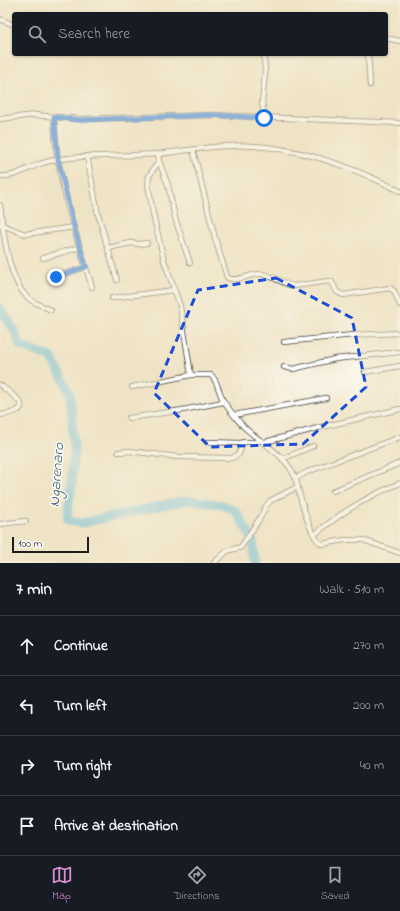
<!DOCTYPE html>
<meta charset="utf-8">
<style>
body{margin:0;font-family:"Indie Flower",sans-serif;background:#20242c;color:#f1f3f6}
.scale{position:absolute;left:12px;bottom:10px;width:77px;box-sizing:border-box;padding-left:4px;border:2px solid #1c1c1c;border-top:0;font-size:11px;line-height:14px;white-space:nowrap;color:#1c1c1c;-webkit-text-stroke:3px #fdfcf7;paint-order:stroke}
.stop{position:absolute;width:12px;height:12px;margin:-9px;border:3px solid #1a73e8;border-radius:50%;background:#fff}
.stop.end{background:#1a73e8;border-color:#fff;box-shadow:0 1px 4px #0008}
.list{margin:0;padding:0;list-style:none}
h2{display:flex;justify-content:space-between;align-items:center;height:52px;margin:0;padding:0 16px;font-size:17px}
h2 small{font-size:13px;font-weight:400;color:#9ea1a6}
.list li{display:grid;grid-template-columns:26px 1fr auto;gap:12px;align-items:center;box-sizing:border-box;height:60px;padding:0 16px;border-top:1px solid #363941}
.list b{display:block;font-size:15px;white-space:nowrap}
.list em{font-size:13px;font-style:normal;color:#9ea1a6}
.icon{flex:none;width:22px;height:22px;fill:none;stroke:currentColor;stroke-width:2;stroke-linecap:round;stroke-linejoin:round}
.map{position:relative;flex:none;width:400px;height:563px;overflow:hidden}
.search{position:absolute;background:#171b24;box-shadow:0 1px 3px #0004;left:12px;right:12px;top:12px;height:44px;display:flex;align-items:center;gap:10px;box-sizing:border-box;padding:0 14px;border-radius:4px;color:#9ea1a6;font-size:15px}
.sheet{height:292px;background:#171b24}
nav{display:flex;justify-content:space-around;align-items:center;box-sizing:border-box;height:56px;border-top:1px solid #363941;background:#171b24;font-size:11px;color:#9ea1a6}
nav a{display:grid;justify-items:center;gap:2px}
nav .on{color:#d690ce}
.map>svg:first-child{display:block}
</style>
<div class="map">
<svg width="400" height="563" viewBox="0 0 400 563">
<rect width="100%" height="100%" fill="#fdfcf7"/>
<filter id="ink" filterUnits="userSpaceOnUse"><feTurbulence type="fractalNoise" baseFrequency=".025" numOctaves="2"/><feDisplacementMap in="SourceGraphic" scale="8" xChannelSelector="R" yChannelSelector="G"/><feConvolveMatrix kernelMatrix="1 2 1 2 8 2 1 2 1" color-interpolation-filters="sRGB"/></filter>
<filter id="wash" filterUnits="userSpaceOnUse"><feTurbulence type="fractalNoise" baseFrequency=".012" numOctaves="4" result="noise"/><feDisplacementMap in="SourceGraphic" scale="16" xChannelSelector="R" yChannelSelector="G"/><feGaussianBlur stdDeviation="0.9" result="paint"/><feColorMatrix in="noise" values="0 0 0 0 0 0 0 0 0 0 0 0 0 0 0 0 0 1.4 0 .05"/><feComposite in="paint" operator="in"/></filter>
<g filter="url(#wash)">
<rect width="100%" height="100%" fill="#efe3c5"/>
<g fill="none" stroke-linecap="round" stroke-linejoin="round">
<polyline stroke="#65bde2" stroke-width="9" points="0,308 14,329 20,346 51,357 70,393 74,448 72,483 67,517 69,521 82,523 187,500 223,505 236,511 253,541 255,563"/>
</g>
</g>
<g filter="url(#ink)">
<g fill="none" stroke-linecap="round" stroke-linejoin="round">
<defs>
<g id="minor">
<polyline points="0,19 14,25"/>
<polyline points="386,38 400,41"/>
<polyline points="264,54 265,73 262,103 265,118"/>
<polyline points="368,54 370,85"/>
<path d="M54,117C55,131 55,146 58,160C65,203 79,245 92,287"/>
<polyline points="0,119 35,115 79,119 212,115 400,123"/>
<path d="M193,150L215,238L227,277C234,284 251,273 261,274C273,275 282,284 294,286L329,281L332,282L337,292L343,295L390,288L394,291L400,305"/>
<polyline points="158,154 159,161 149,176 148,184 153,214 164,260 180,306 191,375"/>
<polyline points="87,156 98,214 117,280"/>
<polyline points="159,161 168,185 175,218 190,263"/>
<path d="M0,176C14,178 27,168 40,164C49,160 60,159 69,158C99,155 128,156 157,154C180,152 203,147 226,146C287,142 347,164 400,191"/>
<path d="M0,205C3,230 8,279 27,297C33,303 43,306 51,310"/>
<polyline points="0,224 25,234 74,227"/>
<polyline points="108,248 131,243 139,244 147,243"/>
<polyline points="43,258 80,247"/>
<polyline points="56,277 86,267"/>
<polyline points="112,298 174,290"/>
<polyline points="284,342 353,335 400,333"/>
<polyline points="284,367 293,369 335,359 400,352"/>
<polyline points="365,372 400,366"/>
<path d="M0,385C18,399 37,410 0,415"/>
<path d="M132,387L191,375H211C218,381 219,394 224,402C229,410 237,419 243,426C260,443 288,455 296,480C299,493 310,539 322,544L345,540H363L400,553"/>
<polyline points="234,415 326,398"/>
<polyline points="129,418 183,410 223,402"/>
<polyline points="207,442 242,443"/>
<polyline points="265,442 322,427 400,409"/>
<polyline points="118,452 129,451 178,457 232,458 239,454 243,442 255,442 261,440"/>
<polyline points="282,459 313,446"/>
<polyline points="295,479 307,472 400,437"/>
<polyline points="333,491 400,463"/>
<polyline points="0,524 26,521"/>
<path d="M314,535C340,513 368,496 400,483"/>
<polyline points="214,563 227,551 241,547 260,518 266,506 270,501 297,487"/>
</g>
</defs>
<use href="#minor" stroke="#3c3a35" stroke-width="6"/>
<use href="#minor" stroke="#fff" stroke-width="4.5"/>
</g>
</g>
<g fill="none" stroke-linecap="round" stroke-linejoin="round" filter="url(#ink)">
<polyline stroke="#1a73e8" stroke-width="5" points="56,277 86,267 74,227 58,159 54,117 79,120 212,115 264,118"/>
</g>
<path d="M0 0H400V563H0ZM276,278L352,318L366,387L303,444L210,447L154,393L198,290Z" fill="#efe3c5" fill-opacity=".55" fill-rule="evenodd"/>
<path fill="none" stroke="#1d4ed8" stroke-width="3" stroke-dasharray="8 5" stroke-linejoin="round" d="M276,278L352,318L366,387L303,444L210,447L154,393L198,290Z"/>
<g text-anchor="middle" stroke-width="3" stroke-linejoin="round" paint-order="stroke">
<g font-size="15" font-style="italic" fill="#395c6b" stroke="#fdfcf7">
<text transform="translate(56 475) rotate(-86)" y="5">Ngarenaro</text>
</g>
</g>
</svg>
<div class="scale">100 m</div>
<div class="stop" style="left:264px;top:118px"></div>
<div class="stop end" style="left:56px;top:277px"></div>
<div class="search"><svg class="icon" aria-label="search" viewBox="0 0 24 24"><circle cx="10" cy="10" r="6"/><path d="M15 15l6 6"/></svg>Search here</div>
</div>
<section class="sheet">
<h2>7 min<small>Walk · 510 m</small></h2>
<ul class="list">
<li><svg class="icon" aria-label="ahead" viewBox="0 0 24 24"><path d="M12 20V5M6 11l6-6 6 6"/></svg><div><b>Continue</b></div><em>270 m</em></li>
<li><svg class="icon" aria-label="left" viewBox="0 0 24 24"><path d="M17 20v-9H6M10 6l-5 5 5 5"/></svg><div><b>Turn left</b></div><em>200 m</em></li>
<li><svg class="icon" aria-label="right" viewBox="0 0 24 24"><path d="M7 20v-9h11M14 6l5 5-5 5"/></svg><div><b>Turn right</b></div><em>40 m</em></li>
<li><svg class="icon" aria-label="arrive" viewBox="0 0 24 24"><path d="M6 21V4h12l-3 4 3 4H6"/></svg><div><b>Arrive at destination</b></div></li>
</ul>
</section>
<nav>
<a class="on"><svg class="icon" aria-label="map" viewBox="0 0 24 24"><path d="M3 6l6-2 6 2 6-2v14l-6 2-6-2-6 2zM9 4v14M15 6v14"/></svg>Map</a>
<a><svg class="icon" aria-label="directions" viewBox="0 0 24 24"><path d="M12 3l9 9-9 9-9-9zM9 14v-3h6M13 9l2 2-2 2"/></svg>Directions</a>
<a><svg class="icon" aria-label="saved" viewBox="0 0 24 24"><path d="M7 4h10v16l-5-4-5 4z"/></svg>Saved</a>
</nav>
